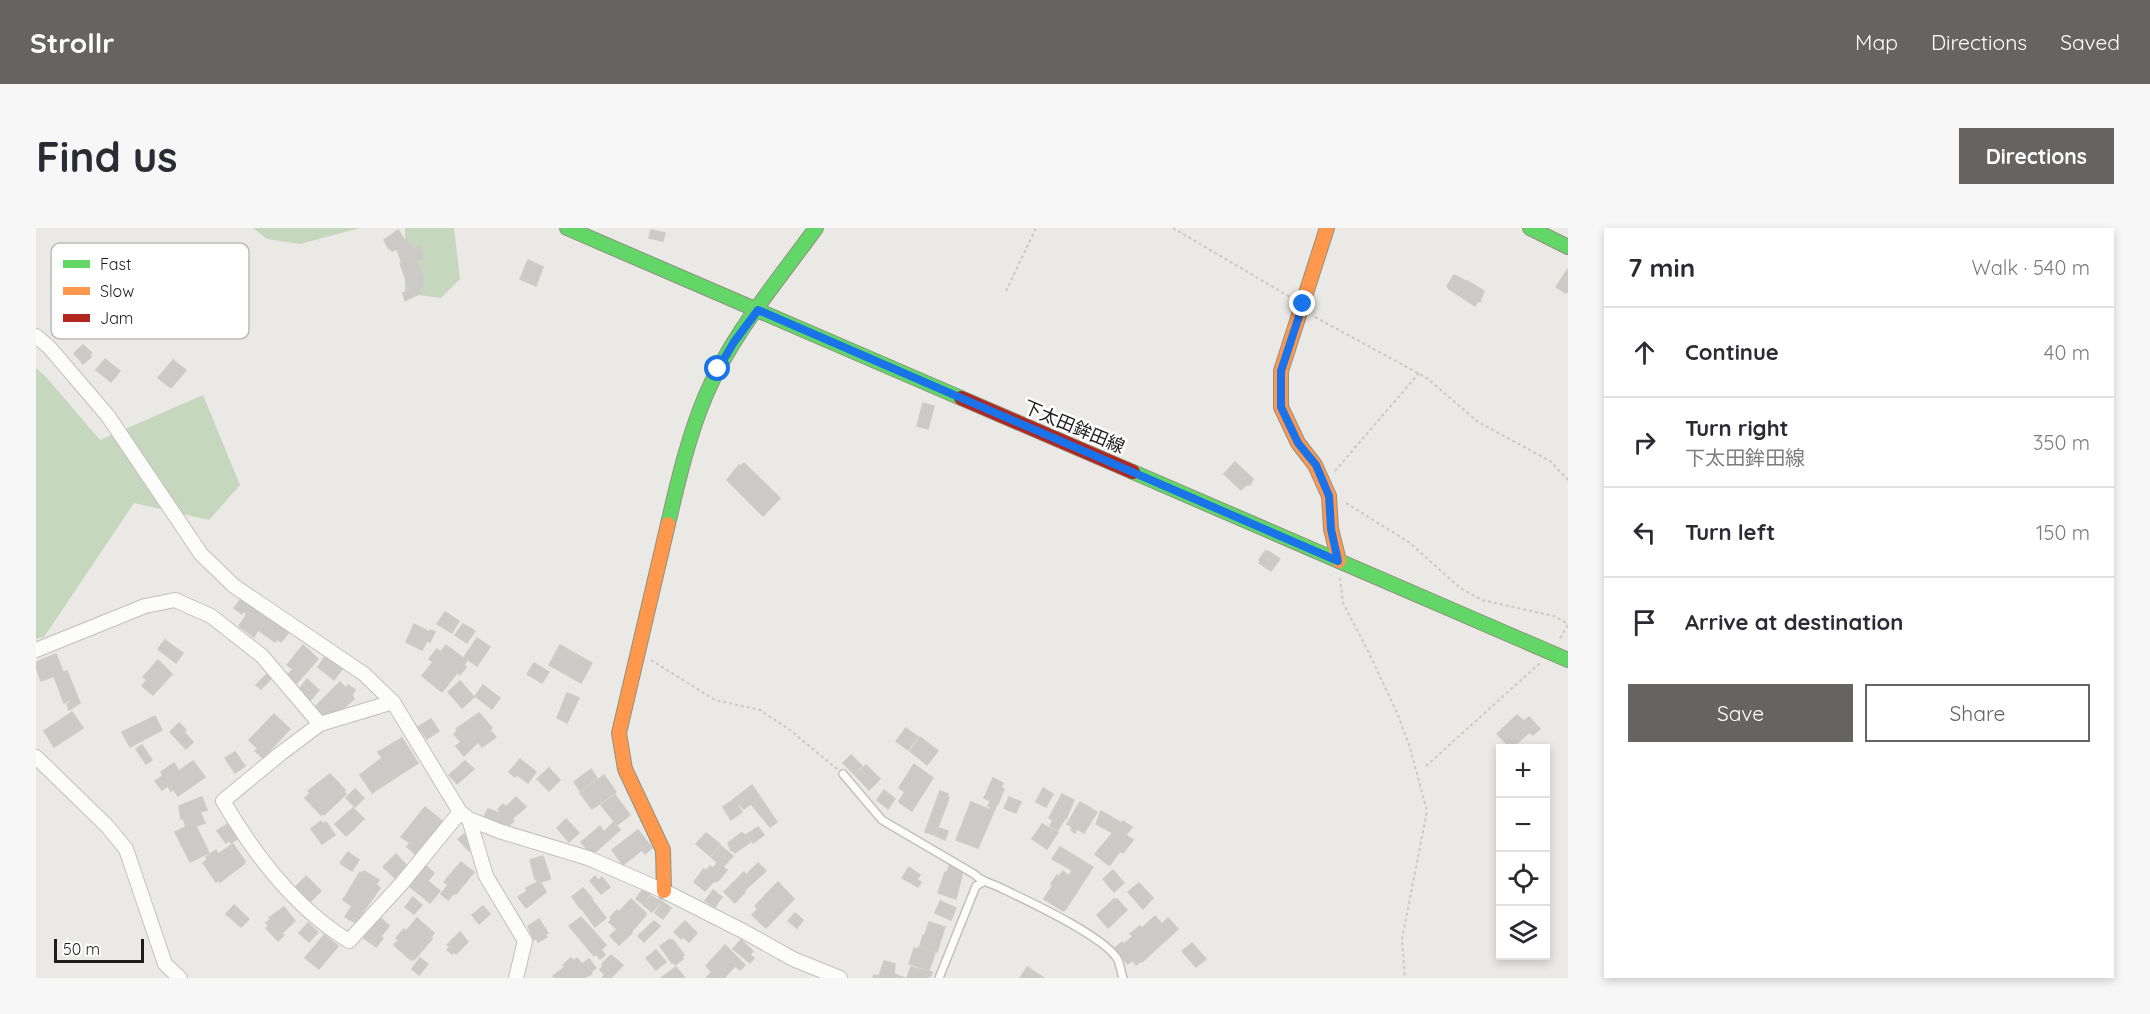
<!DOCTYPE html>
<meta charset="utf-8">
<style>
body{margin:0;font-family:Quicksand,"Noto Sans JP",sans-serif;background:#f7f7f7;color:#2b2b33}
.controls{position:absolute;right:18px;bottom:18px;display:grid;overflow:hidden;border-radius:0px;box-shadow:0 3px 9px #0003}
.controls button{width:54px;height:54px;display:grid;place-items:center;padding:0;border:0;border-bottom:2px solid #e1e1e2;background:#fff;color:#2b2b33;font:30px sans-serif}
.scale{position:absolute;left:18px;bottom:15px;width:90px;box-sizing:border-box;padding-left:6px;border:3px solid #1d1d1d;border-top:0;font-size:16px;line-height:21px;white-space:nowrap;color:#1d1d1d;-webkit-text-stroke:4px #fff;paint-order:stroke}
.stop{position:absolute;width:18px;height:18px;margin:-14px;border:4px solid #1a73e8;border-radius:50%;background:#fff}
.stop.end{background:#1a73e8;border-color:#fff;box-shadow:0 2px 6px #0008}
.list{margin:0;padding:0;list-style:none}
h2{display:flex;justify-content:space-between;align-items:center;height:78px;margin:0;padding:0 24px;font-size:26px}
h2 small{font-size:20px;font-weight:400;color:#7c7c81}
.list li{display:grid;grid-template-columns:39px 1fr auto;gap:18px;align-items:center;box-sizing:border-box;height:90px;padding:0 24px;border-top:2px solid #e1e1e2}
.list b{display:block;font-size:22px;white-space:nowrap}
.list p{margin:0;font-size:20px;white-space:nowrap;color:#7c7c81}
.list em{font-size:20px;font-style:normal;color:#7c7c81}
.actions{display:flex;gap:12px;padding:18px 24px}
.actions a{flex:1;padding:14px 0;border:2px solid #656463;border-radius:0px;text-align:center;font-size:21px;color:#656463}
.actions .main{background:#656463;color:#fff}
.icon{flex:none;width:33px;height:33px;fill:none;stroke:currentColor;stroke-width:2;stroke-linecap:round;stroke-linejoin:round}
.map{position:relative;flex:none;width:1532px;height:750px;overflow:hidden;border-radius:0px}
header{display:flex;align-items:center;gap:36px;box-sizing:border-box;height:84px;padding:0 30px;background:#656463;color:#fff}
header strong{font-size:28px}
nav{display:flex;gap:33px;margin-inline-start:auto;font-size:21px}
.intro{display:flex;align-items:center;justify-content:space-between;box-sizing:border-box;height:144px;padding:0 36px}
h1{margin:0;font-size:42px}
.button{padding:15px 27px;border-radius:0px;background:#656463;color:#fff;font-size:21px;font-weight:700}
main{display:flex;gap:36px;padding:0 36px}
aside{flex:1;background:#fff;border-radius:0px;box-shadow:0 3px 9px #0003}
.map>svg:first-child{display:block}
</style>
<header>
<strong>Strollr</strong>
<nav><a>Map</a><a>Directions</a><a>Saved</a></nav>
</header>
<div class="intro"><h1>Find us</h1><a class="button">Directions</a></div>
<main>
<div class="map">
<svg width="1532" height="750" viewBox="0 0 1532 750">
<rect width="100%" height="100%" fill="#ebe9e5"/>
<g fill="#c5d7bd">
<polygon points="217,0 324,0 264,16 231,11"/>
<polygon points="369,0 418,0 424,51 405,70 369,65"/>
<polygon points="0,140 10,149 64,212 167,167 204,257 173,292 98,275 8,409 0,411"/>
</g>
<g fill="#cccac6" stroke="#cecbc7" stroke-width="1.5">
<polygon points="362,2 370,14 371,13 373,16 375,16 377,20 384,18 388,31 381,33 379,29 377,30 379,35 381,34 388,51 386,52 388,58 383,60 385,65 369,73 367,65 374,63 364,35 366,35 361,21 356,23 354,20 353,21 348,12"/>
<polygon points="615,2 629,5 627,13 613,10"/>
<polygon points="492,32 507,39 500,58 484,51"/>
<polygon points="1531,42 1532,63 1530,65 1520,59"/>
<polygon points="1418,47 1432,54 1432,53 1448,63 1444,74 1442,73 1439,78 1413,61 1411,58"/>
<polygon points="47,117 56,125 54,127 55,129 47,136 38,125"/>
<polygon points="69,131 84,143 75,154 60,142"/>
<polygon points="137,132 150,142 135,160 122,150"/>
<polygon points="887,175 898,178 892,201 881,198"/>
<polygon points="1199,234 1217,251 1214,257 1210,257 1205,262 1188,246"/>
<polygon points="708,235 744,270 727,288 691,252 703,237 705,238"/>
<polygon points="1229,323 1231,324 1232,323 1244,331 1235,343 1223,335 1225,333 1223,332"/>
<polygon points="205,371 253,404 245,414 241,411 239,414 222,402 218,409 203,398 211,386 207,383 206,386 198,380"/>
<polygon points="409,384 423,393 416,405 401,396"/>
<polygon points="378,396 393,404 394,402 399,404 394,414 391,413 386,422 370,414"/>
<polygon points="427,396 439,403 431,415 419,407"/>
<polygon points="441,410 454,419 441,438 428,429"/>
<polygon points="129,412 147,425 140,435 122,421"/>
<polygon points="267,417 282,431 259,457 249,450 257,441 251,437"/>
<polygon points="410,417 431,433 428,437 430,439 424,447 421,445 406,464 386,448 397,434 393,431 401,421 405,424"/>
<polygon points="524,417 556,435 545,455 513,437"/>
<polygon points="20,426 27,444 31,443 44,475 33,482 31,476 35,474 34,472 28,475 18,448 5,453 0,440 0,434"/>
<polygon points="290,427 307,440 298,452 282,439"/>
<polygon points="122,432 136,446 117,467 106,458 111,452 107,449"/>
<polygon points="498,435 513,444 506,455 491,446"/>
<polygon points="232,445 236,450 225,461 220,457"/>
<polygon points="271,451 283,462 273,474 261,464"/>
<polygon points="424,453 438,469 426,480 412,464"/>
<polygon points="304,454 310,460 312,457 319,462 316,467 318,471 302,485 300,483 285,489 279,479"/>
<polygon points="447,457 464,470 456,481 439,468"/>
<polygon points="531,465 543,470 531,495 521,490"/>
<polygon points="36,484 47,500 18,519 8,503"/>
<polygon points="443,485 456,500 454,502 460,509 446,519 442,514 428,528 420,518 425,514 418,506 422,502 420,501"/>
<polygon points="238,486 254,501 227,530 219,523 222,521 213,512"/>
<polygon points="1481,487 1488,493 1493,489 1504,501 1497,507 1494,504 1475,520 1461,506"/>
<polygon points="119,488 126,502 94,519 86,504"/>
<polygon points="395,491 403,503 391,511 382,499"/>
<polygon points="143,495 150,502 148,504 157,514 150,521 134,504"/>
<polygon points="870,500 882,509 872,522 860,513"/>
<polygon points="884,509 902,523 891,537 874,523"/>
<polygon points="366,510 382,535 336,565 324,547 346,530 342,524"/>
<polygon points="106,517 116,532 110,536 100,521"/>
<polygon points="199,524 209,538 199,545 189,530"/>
<polygon points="815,527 826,538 818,546 807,535"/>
<polygon points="484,531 500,544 492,555 481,547 479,549 473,544"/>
<polygon points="157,533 169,549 142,568 137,561 135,563 132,558 126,562 119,553 127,548 125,544 138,535 143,543"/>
<polygon points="429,533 438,541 421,556 413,547"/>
<polygon points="878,536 897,550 876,583 864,575 863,573 869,564 863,560"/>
<polygon points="830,537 844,551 833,562 819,547"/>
<polygon points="513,540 524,552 513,563 501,551"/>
<polygon points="555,541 561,550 544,563 538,554"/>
<polygon points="294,546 309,562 308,564 310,566 288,587 286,585 285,587 269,570 274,565 272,563"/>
<polygon points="568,547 580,564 556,581 544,565"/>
<polygon points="957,550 967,555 965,559 968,561 962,576 948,570"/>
<polygon points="716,557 741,594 734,599 715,576 708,581 698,571"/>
<polygon points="1007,560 1017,566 1010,579 1000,574"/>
<polygon points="319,561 328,570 319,579 310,570"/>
<polygon points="848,562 859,571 852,581 841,572"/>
<polygon points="904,563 912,566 911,569 913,570 899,607 889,604"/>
<polygon points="1026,566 1038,572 1030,591 1029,590 1022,602 1014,598 1017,592 1013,590"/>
<polygon points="579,567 594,587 581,597 565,577"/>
<polygon points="166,569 171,582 164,584 169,595 160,598 173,625 154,634 139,604 149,599 151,601 147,590 145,591 143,578"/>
<polygon points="480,569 490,579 476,591 478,593 471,599 469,596 466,601 447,591 452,581 463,585 464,584 462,581 467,576 470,579"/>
<polygon points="973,569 985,574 980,585 968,580"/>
<polygon points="698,571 706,584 695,592 687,579"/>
<polygon points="935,574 954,582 955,579 952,578 954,574 961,576 942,620 920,612"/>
<polygon points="1044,574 1061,584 1048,605 1041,601 1039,605 1035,602 1036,599 1031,596"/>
<polygon points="389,579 406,593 405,595 406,596 390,616 389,615 379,626 371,619 374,615 365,609"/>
<polygon points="317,580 328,591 310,608 299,596"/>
<polygon points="1065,583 1084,594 1077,605 1060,596"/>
<polygon points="530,591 543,605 533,614 521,600"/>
<polygon points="285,593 287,596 290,594 299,607 286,616 275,601"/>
<polygon points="1087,593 1096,599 1090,607 1097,612 1087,625 1084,623 1074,637 1071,636 1059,626"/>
<polygon points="578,594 584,602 556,627 545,614 564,598 568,604"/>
<polygon points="193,595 201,611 195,615 193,613 190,615 181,603"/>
<polygon points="1006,596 1022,604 1011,621 996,611"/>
<polygon points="722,599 728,607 717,615 710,607"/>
<polygon points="903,600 912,603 909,612 900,608"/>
<polygon points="602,602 616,620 609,626 606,622 587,637 576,622"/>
<polygon points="670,605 684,616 674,628 660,616"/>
<polygon points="705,605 708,606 714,614 699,625 697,622 695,623 692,615"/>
<polygon points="428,606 438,618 433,623 422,611"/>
<polygon points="197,616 209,633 208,636 184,654 182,652 180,654 167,635 171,632 170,629 180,622 182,626"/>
<polygon points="685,618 697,628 687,639 675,629"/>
<polygon points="1024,619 1057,639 1029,682 1027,683 1008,671 1017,657 1015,656 1021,647 1023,649 1027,643 1033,648 1036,642 1016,631"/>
<polygon points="312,624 323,632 316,643 304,635"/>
<polygon points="360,626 371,638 359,650 347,639"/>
<polygon points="507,628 514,649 514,651 505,654 504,652 501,653 500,650 499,651 494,632"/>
<polygon points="425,634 438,644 420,666 418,665 412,672 405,666 412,657 408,654"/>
<polygon points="681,635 691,642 682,653 677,654 669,663 658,654 668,641 670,643 674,638 677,640"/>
<polygon points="722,635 730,643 708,663 709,664 699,675 688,664 708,644 710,647"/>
<polygon points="390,638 398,645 392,653 404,663 394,675 373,658"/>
<polygon points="913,638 927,643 920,671 902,665 909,644 911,645"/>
<polygon points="873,639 884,647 881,652 885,654 882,659 866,650"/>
<polygon points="1077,642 1088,655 1078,664 1067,651"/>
<polygon points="328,643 343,652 340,656 344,660 320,694 318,694 309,689 316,678 307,672 324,644 326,646"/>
<polygon points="270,648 285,663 274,674 259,660"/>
<polygon points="559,648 562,652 566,649 574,659 565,666 554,653"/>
<polygon points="504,653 510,664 490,680 482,669 491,663 490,660"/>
<polygon points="742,654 758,671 730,700 716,687 722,681 719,678"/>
<polygon points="1103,655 1117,670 1107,681 1092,664"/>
<polygon points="547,660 556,670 544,680 536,669"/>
<polygon points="607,661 614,666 607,676 600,671"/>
<polygon points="677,662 686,669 679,679 669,673"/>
<polygon points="615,668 622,672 620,674 623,676 616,684 607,677"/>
<polygon points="377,669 386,677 378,686 369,679"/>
<polygon points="595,671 610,685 610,687 595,704 596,705 583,717 574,708 581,701 573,694 576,691 574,689 581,682 583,684"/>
<polygon points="623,671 635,680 627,691 619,685 625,676 621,674"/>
<polygon points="1078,671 1081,671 1091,682 1072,700 1061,687"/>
<polygon points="556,672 570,690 559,699 545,680"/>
<polygon points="904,673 920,680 915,692 899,685"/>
<polygon points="198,677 213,691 205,699 190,686"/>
<polygon points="447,678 454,686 443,696 436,687"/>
<polygon points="248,679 259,693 246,705 248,707 242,713 230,700 233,698 230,695 235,691 233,690"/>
<polygon points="759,685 767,692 761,700 752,693"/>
<polygon points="1119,688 1126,696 1132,690 1142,701 1106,734 1105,733 1100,737 1097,733 1099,730 1092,736 1078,721 1086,714 1088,716 1097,708 1094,706 1104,698 1106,700"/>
<polygon points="344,689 353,698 345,708 347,710 340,719 328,710"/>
<polygon points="545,689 570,717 565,722 569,727 564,731 560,726 558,728 533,698"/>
<polygon points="381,690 398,705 394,710 396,711 378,732 376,730 375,732 358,717 363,712 360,710 368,701 370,703"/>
<polygon points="503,691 512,705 509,706 511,709 502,714 500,710 498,712 492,698"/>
<polygon points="618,693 624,698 608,714 602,708"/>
<polygon points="649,693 661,705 653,714 647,709 645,711 638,704"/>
<polygon points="893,694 909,699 901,724 884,718 887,707 889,707"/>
<polygon points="272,695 282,704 273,714 263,705"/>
<polygon points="424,704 432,714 420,726 418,724 416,726 411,722 414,719 411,717"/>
<polygon points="288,707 302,718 283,741 269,730"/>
<polygon points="634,711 635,713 637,712 648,727 646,728 647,731 639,737 637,734 636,735 624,718"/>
<polygon points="705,712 717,723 714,727 718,730 714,735 697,721"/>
<polygon points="1156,715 1170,731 1160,739 1146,723"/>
<polygon points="689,717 709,737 704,742 699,738 688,750 670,750 676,744 670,738"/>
<polygon points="883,719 899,725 893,742 873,736 878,720 883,721"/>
<polygon points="620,722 630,734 620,742 610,730"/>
<polygon points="575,727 587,737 575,750 566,750 569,747 564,742 567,738 566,736"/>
<polygon points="384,730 392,736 383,747 376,741"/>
<polygon points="535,730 537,733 541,730 546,736 553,731 560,740 555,744 556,746 549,749 550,750 519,750 517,748 529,739 527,737"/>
<polygon points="848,733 859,736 858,746 869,750 837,750 838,747 843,748"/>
<polygon points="640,739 649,750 625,750"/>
<polygon points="875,739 896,744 895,748 893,747 892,750 871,750"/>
<polygon points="991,739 1008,750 984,750"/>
</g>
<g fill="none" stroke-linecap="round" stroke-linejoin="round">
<defs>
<g id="lane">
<path d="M807,546L846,592L938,646C947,655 956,655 967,661C992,673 1070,709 1082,732C1084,737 1085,744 1087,750"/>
<polyline points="903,750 940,658 947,654"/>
</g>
<g id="street">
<polyline points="0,108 13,119 72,188 165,326 198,358 328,446 357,474 424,584 433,591 463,603 552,630 628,663 707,703 757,731 804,750"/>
<polyline points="0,422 109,378 139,372 175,388 226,428 284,496"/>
<path d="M357,474L284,496L244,526L187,573C218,626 260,681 313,713L366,655L424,584"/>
<polyline points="0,529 71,598 90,621 129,736 144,750"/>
<polyline points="433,591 450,648 489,713 480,750"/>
</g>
<g id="fast">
<polyline points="531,0 925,170"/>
<polyline points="1494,0 1532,19"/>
<polyline points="1097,244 1532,432"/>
<path d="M632,296C642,253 652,210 669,169C695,107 741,54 780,0"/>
</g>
<g id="slow">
<polyline points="1291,0 1245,143 1245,179 1262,215 1279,237 1293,268 1295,301 1303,333"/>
<polyline points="628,663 627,622 589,541 583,505 632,296"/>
</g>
<polyline id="jam" points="925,170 1097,244"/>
</defs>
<use href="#lane" stroke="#c1c0be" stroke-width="10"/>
<use href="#street" stroke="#c1c0be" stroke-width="16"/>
<use href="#fast" stroke="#90927f" stroke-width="16"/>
<use href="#slow" stroke="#90927f" stroke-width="16"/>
<use href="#jam" stroke="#90927f" stroke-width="16"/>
<g stroke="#d0c6c4" stroke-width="2" stroke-dasharray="3 3" stroke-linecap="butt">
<polyline points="1137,0 1254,69"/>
<polyline points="970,63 1000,0"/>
<polyline points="1279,89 1391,150 1442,194 1514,233 1532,252"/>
<polyline points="1299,243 1383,145"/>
<polyline points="1310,275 1374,315 1424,360 1446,372 1518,388 1532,396"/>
<polyline points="1304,350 1307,375 1333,425 1362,487 1374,520 1391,583 1366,711 1369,750"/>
<polyline points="1524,410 1532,397"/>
<polyline points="615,432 679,472 724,482 754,502 801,541"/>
<polyline points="1390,538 1504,435"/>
</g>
<use href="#lane" stroke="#fcfcfb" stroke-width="7"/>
<use href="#street" stroke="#fcfcfb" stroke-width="14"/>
<use href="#fast" stroke="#63d668" stroke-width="14"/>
<use href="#slow" stroke="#ff974d" stroke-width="14"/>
<use href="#jam" stroke="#b3261e" stroke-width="14"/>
</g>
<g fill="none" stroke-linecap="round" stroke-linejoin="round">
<polyline stroke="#1a73e8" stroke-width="8" points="682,141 698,114 722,82 1302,333 1295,301 1293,268 1280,237 1262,215 1245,179 1245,143 1267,76"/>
</g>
<g text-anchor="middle" stroke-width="5" stroke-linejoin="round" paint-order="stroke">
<g font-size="18" fill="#1d1d1d" stroke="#fff">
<text transform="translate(1038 199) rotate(23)" y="6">下太田鉾田線</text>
</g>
</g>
<rect x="15" y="15" width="198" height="96" rx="9" fill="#fff" stroke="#bbb" stroke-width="1.5"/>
<rect x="27" y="32" width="27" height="8" fill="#63d668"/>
<rect x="27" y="59" width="27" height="8" fill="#ff974d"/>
<rect x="27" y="86" width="27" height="8" fill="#b3261e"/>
<g font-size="16" fill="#1d1d1d">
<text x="64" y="42">Fast</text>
<text x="64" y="69">Slow</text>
<text x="64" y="96">Jam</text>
</g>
</svg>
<div class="controls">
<button>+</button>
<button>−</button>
<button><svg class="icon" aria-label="locate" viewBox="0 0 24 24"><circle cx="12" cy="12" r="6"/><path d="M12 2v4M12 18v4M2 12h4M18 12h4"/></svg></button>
<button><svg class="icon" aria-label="layers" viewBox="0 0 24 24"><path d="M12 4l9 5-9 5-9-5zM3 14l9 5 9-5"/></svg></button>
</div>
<div class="scale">50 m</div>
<div class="stop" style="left:682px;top:141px"></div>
<div class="stop end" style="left:1267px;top:76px"></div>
</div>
<aside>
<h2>7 min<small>Walk · 540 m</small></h2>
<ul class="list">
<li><svg class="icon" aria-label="ahead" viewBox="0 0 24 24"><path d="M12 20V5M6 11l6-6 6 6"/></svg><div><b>Continue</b></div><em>40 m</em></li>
<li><svg class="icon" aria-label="right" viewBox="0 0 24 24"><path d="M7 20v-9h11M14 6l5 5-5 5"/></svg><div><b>Turn right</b><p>下太田鉾田線</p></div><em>350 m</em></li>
<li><svg class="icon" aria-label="left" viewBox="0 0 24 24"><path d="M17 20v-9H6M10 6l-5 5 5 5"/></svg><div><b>Turn left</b></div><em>150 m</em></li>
<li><svg class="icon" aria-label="arrive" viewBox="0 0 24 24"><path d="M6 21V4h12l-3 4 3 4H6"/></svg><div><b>Arrive at destination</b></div></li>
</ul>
<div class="actions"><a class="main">Save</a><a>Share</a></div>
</aside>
</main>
